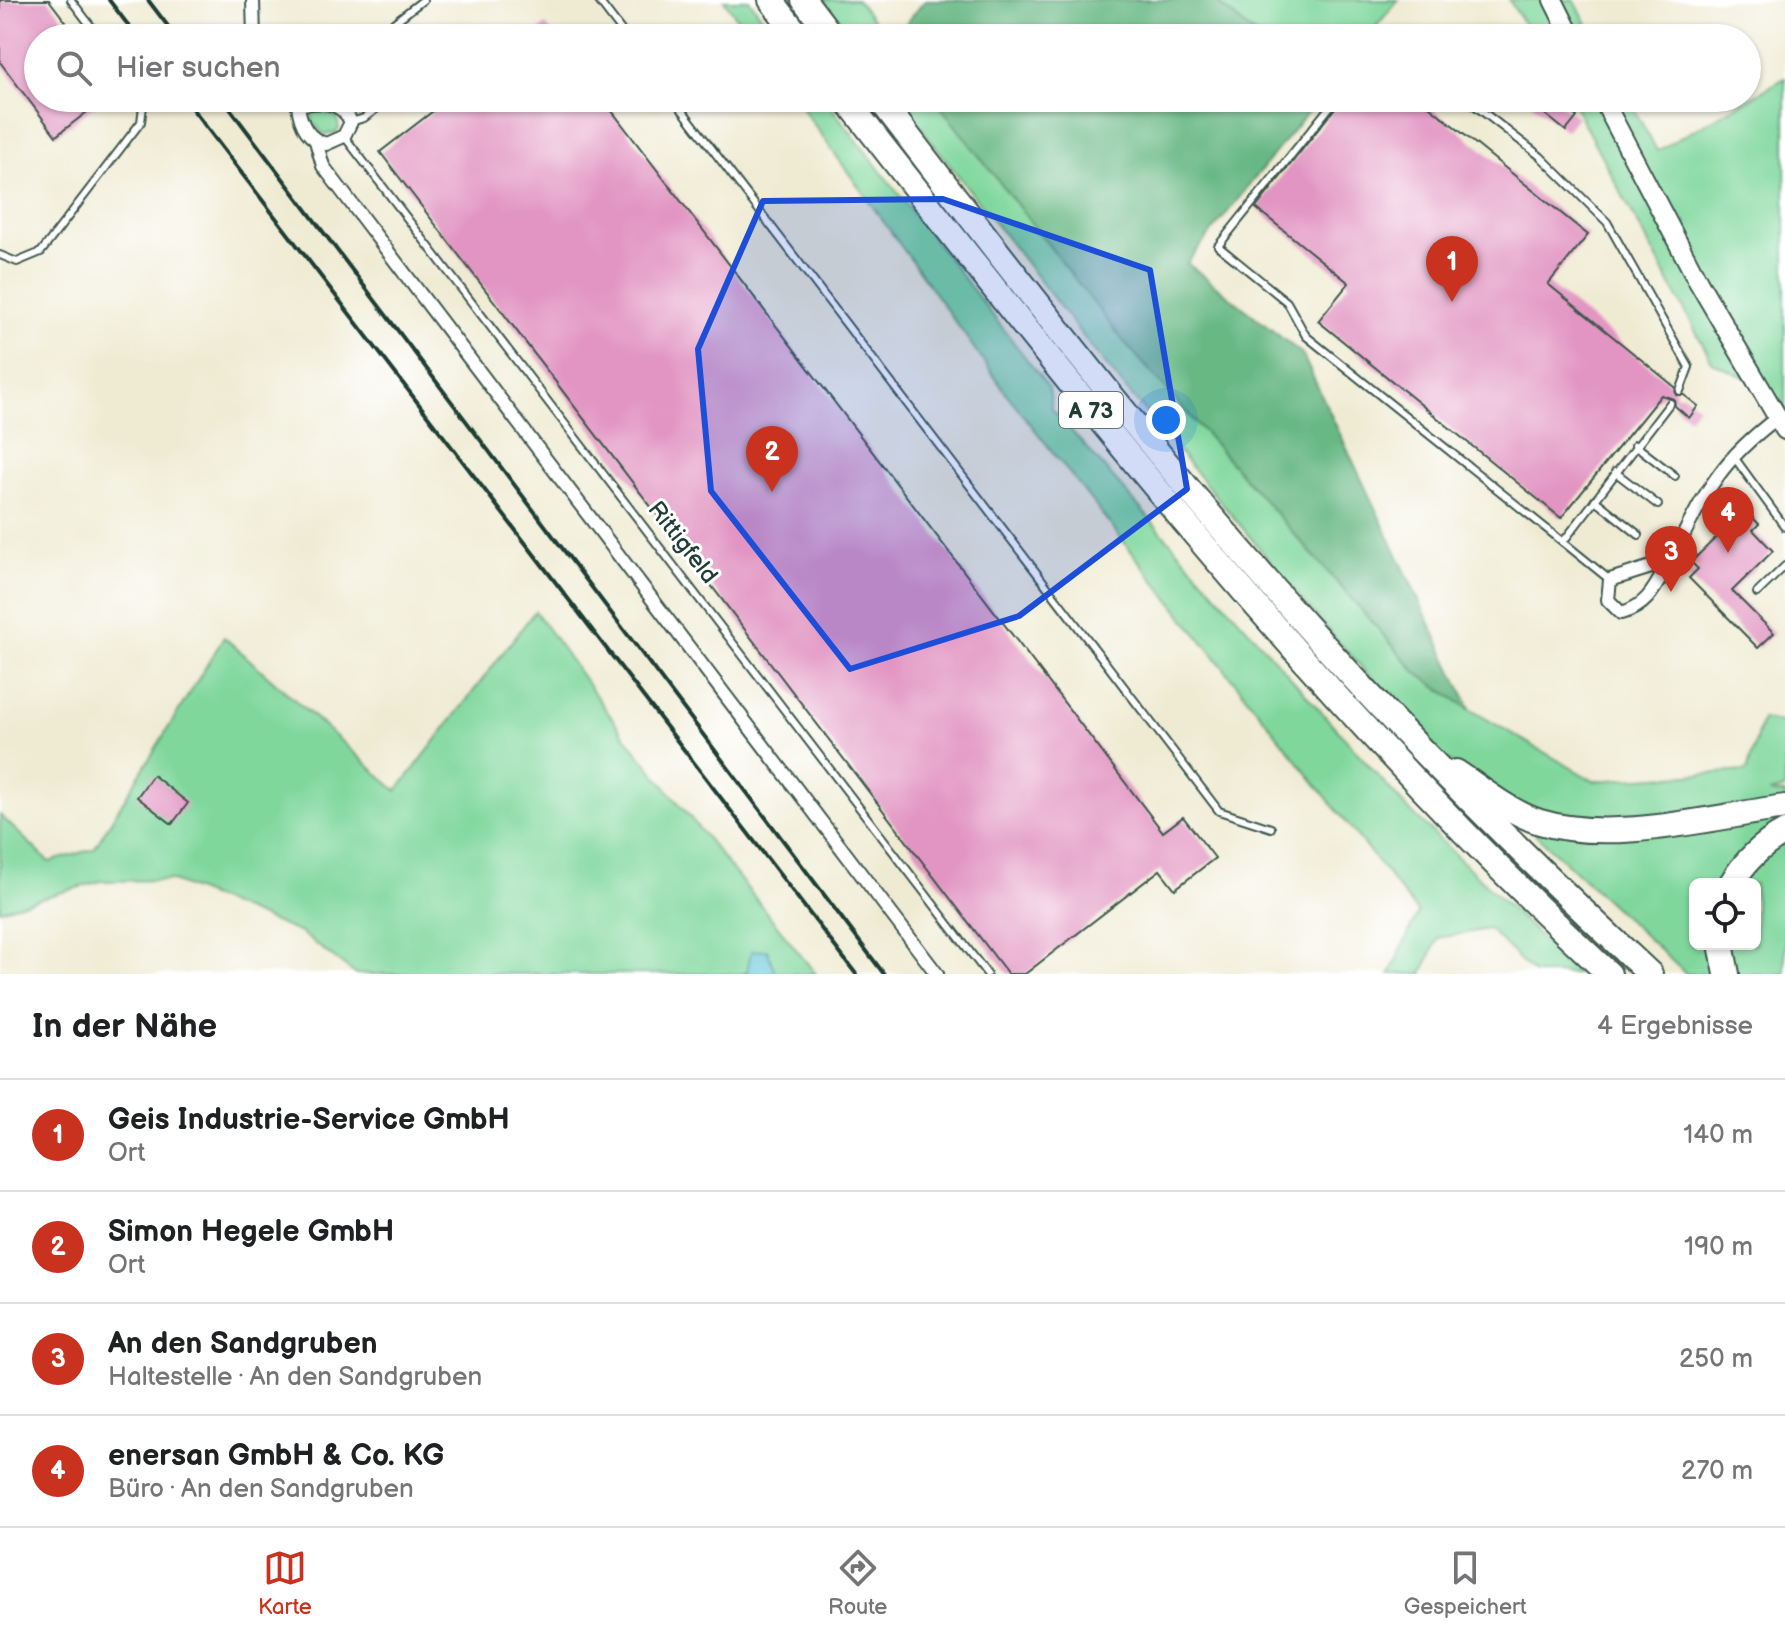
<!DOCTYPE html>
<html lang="de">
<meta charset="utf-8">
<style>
body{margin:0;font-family:"Balsamiq Sans",sans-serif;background:#f6f6f6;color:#202124}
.controls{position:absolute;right:24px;bottom:24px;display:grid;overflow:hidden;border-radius:12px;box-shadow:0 2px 6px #0004}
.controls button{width:72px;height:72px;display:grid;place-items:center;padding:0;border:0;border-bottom:2px solid #e0e0e0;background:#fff;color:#202124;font:40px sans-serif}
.you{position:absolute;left:1166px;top:420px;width:28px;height:28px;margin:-20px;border:6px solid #fff;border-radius:50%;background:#1a73e8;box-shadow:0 0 0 12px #1a73e833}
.badge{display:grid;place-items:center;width:52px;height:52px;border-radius:50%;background:#c8321e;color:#fff;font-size:26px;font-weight:700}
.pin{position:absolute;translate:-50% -66px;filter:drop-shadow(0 2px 4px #0008)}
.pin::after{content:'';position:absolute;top:42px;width:28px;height:24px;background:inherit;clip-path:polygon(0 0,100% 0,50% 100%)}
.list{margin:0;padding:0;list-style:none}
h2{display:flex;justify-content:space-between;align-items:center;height:104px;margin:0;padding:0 32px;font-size:34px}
h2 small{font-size:26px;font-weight:400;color:#757577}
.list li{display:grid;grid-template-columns:52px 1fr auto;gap:24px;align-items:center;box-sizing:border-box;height:112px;padding:0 32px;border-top:2px solid #e0e0e0}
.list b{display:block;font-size:30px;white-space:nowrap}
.list p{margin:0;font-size:26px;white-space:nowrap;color:#757577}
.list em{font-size:26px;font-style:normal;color:#757577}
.icon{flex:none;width:44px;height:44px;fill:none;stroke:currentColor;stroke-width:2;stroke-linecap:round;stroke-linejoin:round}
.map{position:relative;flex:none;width:1785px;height:974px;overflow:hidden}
.search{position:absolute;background:#fff;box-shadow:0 2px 6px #0004;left:24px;right:24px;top:24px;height:88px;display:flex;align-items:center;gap:20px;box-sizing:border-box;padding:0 28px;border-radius:44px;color:#757577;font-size:30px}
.sheet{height:552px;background:#fff}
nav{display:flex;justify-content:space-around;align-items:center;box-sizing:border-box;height:112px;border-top:2px solid #e0e0e0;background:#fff;font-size:22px;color:#757577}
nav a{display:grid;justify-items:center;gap:4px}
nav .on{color:#c8321e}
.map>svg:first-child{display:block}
</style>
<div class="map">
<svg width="1785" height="974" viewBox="0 0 1785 974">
<rect width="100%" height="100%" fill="#fff"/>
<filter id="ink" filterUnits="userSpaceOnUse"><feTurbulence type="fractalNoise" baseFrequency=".0125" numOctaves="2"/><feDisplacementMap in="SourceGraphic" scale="16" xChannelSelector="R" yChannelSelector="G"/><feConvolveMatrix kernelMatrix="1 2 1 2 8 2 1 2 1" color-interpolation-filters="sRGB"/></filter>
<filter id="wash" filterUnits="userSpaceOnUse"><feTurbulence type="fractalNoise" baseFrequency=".006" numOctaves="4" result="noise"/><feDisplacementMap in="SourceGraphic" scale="32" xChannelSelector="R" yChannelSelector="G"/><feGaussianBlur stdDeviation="1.8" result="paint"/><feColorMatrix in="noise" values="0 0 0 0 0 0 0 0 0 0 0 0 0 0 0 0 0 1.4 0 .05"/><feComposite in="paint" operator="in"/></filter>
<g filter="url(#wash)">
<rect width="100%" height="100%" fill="#efebd3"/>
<g fill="#7fd79c" stroke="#4f8a68" stroke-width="2" fill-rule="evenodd">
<polygon points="724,0 749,0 778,38 751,38"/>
<polygon points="823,0 857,0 887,38 852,38"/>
<polygon points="1214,0 1398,0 1367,38 1259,38"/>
<polygon points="1509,0 1574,0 1595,38 1533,38"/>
<polygon points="1785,78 1785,440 1757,383 1713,363 1570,98 1628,98 1657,151"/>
<polygon points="795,98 824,98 1049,388 1052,409 1405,806 1578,974 1534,974 1489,929 1438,938 1422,974 1390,974 1418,913 1009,397"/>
<path d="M898,98H934L1121,338L1417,673L1471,710L1594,781L1747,771L1762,719L1785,723V789L1769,793L1785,794V974H1686L1529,828L1439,753L1327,629L1096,353ZM1695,884H1755V944H1695Z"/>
<polygon points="318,111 337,117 339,129 335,133 324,134 312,122 313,113"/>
<polygon points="535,611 627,739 816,974 355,974 301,933 170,880 101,881 0,910 0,815 49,862 94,849 224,637 397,791"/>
</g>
<g fill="#67b884" stroke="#437a5c" stroke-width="2">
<polygon points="925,0 1214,0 1259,38 895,38"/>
<polygon points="934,98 1319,98 1187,263 1302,354 1471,710 1417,673 1121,338"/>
</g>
<polygon fill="#5dc4d9" stroke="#3e8086" stroke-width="2" points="767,950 776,974 742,974 747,972 751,951"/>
<g id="blocks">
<g fill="#e295c2">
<polygon points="0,0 49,0 78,38 38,38 38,98 105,98 56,136 0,62"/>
<polygon points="546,25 556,38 529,38"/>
<polygon points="450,98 602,98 1163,832 1183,817 1215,858 1175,889 1160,870 1025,974 1008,974 380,152"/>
<polygon points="1343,98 1419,98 1588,235 1548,284 1675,387 1676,395 1684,395 1698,406 1689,418 1675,406 1674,399 1661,395 1561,518 1318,321 1349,283 1256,208"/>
<polygon points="1525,98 1552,98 1577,117 1566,131"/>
<polygon points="1751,516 1759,524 1753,530 1773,551 1732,591 1774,633 1758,648 1689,578 1698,569 1691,562 1731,523 1738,529"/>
<polygon points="153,775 188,803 172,824 137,797"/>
</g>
</g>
</g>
<g filter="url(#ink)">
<use href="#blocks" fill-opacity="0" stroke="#3e574c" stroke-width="2"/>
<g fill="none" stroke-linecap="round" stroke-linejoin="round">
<defs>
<g id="service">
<polyline points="71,0 100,38"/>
<polyline points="598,0 627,38"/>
<polyline points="374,38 423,0"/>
<polyline points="1386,38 1388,38"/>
<polyline points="673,98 1219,811 1271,828"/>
<polyline points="1337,98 1218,246 1287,302 1306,336 1563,542"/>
<polyline points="1465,98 1540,156 1607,222 1689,367 1680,391"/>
<polyline points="351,122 364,118 391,98"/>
<polyline points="344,136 987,974"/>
<polyline points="0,255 17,262 41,252 141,122 144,98"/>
<polyline points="1635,445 1675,476"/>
<polyline points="1734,457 1785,527"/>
<polyline points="1615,472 1658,505"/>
<polyline points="1595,500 1639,535"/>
<polyline points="1610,580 1563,542 1670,403"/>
<polyline points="1757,593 1785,566"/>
</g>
<g id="minor">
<polyline points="253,0 254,38"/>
<path d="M289,98L298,105C300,123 307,139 326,144L344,136L351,122C340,99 319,101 298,105"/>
<polyline points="316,141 323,166 937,974"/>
<path d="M1670,561C1656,585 1649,606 1621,613L1608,600L1610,580L1670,561C1704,496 1716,464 1777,418"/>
</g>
<g id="secondary">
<polyline points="1553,0 1572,38"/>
<polyline points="1602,98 1699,283 1785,430"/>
</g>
<g id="motorway">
<polyline points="771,0 800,38"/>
<polyline points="804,0 833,38"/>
<path d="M845,98C1084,405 1324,709 1609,974"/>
<path d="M879,98C1021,284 1165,469 1322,643C1426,759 1536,868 1650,974"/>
<path d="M1456,772C1482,789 1510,813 1540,822C1611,844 1713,817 1785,807"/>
<path d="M1731,884C1745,861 1761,845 1785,832"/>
<polyline points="1721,944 1727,974"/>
</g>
</defs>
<use href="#service" stroke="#3e574c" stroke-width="10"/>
<use href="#minor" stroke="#3e574c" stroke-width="16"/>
<use href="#secondary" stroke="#3e574c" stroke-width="22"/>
<use href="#motorway" stroke="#3e574c" stroke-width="28"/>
<use href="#service" stroke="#fff" stroke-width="6"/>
<use href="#minor" stroke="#fff" stroke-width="12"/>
<use href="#secondary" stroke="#fff" stroke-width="18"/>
<use href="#motorway" stroke="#fff" stroke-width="24"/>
<g stroke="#1f3d34" stroke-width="4">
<polyline points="109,0 138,38"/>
<polyline points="148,0 177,38"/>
<polyline points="184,98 856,974"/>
<polyline points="222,98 884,974"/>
</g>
</g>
</g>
<path fill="#1d4ed8" fill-opacity="0.2" stroke="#1d4ed8" stroke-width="6" stroke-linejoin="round" d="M943,199L1150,270L1187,489L1019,616L850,669L711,491L698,349L763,201Z"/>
<g text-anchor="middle" stroke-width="6" stroke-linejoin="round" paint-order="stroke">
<rect fill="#fff" stroke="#627771" stroke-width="2" x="1059" y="392" width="64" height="36" rx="6"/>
<g font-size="22" font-weight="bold" fill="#1f3d34">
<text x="1091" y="418">A 73</text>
</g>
<g font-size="24" fill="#1f3d34" stroke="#fff">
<text transform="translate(683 542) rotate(52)" y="8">Rittigfeld</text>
</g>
</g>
</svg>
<div class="controls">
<button><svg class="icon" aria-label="locate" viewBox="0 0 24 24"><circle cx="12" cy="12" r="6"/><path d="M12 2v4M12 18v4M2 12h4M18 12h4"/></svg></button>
</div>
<div class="you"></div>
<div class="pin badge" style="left:1452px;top:302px">1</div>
<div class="pin badge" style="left:772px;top:492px">2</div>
<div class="pin badge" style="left:1671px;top:592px">3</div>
<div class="pin badge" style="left:1728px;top:553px">4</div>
<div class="search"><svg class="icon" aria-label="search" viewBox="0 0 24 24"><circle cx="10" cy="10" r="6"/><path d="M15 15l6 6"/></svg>Hier suchen</div>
</div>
<section class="sheet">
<h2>In der Nähe<small>4 Ergebnisse</small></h2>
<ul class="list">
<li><span class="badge">1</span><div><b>Geis Industrie-Service GmbH</b><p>Ort</p></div><em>140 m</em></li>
<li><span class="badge">2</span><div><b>Simon Hegele GmbH</b><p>Ort</p></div><em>190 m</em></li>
<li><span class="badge">3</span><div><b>An den Sandgruben</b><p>Haltestelle · An den Sandgruben</p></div><em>250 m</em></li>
<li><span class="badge">4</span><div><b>enersan GmbH &amp; Co. KG</b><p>Büro · An den Sandgruben</p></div><em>270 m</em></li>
</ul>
</section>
<nav>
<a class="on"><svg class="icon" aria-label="map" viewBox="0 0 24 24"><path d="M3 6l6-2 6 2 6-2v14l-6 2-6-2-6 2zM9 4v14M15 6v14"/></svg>Karte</a>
<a><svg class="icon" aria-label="directions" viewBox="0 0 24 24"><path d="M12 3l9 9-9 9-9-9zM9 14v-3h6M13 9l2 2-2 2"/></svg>Route</a>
<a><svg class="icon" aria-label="saved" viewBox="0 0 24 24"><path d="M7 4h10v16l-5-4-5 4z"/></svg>Gespeichert</a>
</nav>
